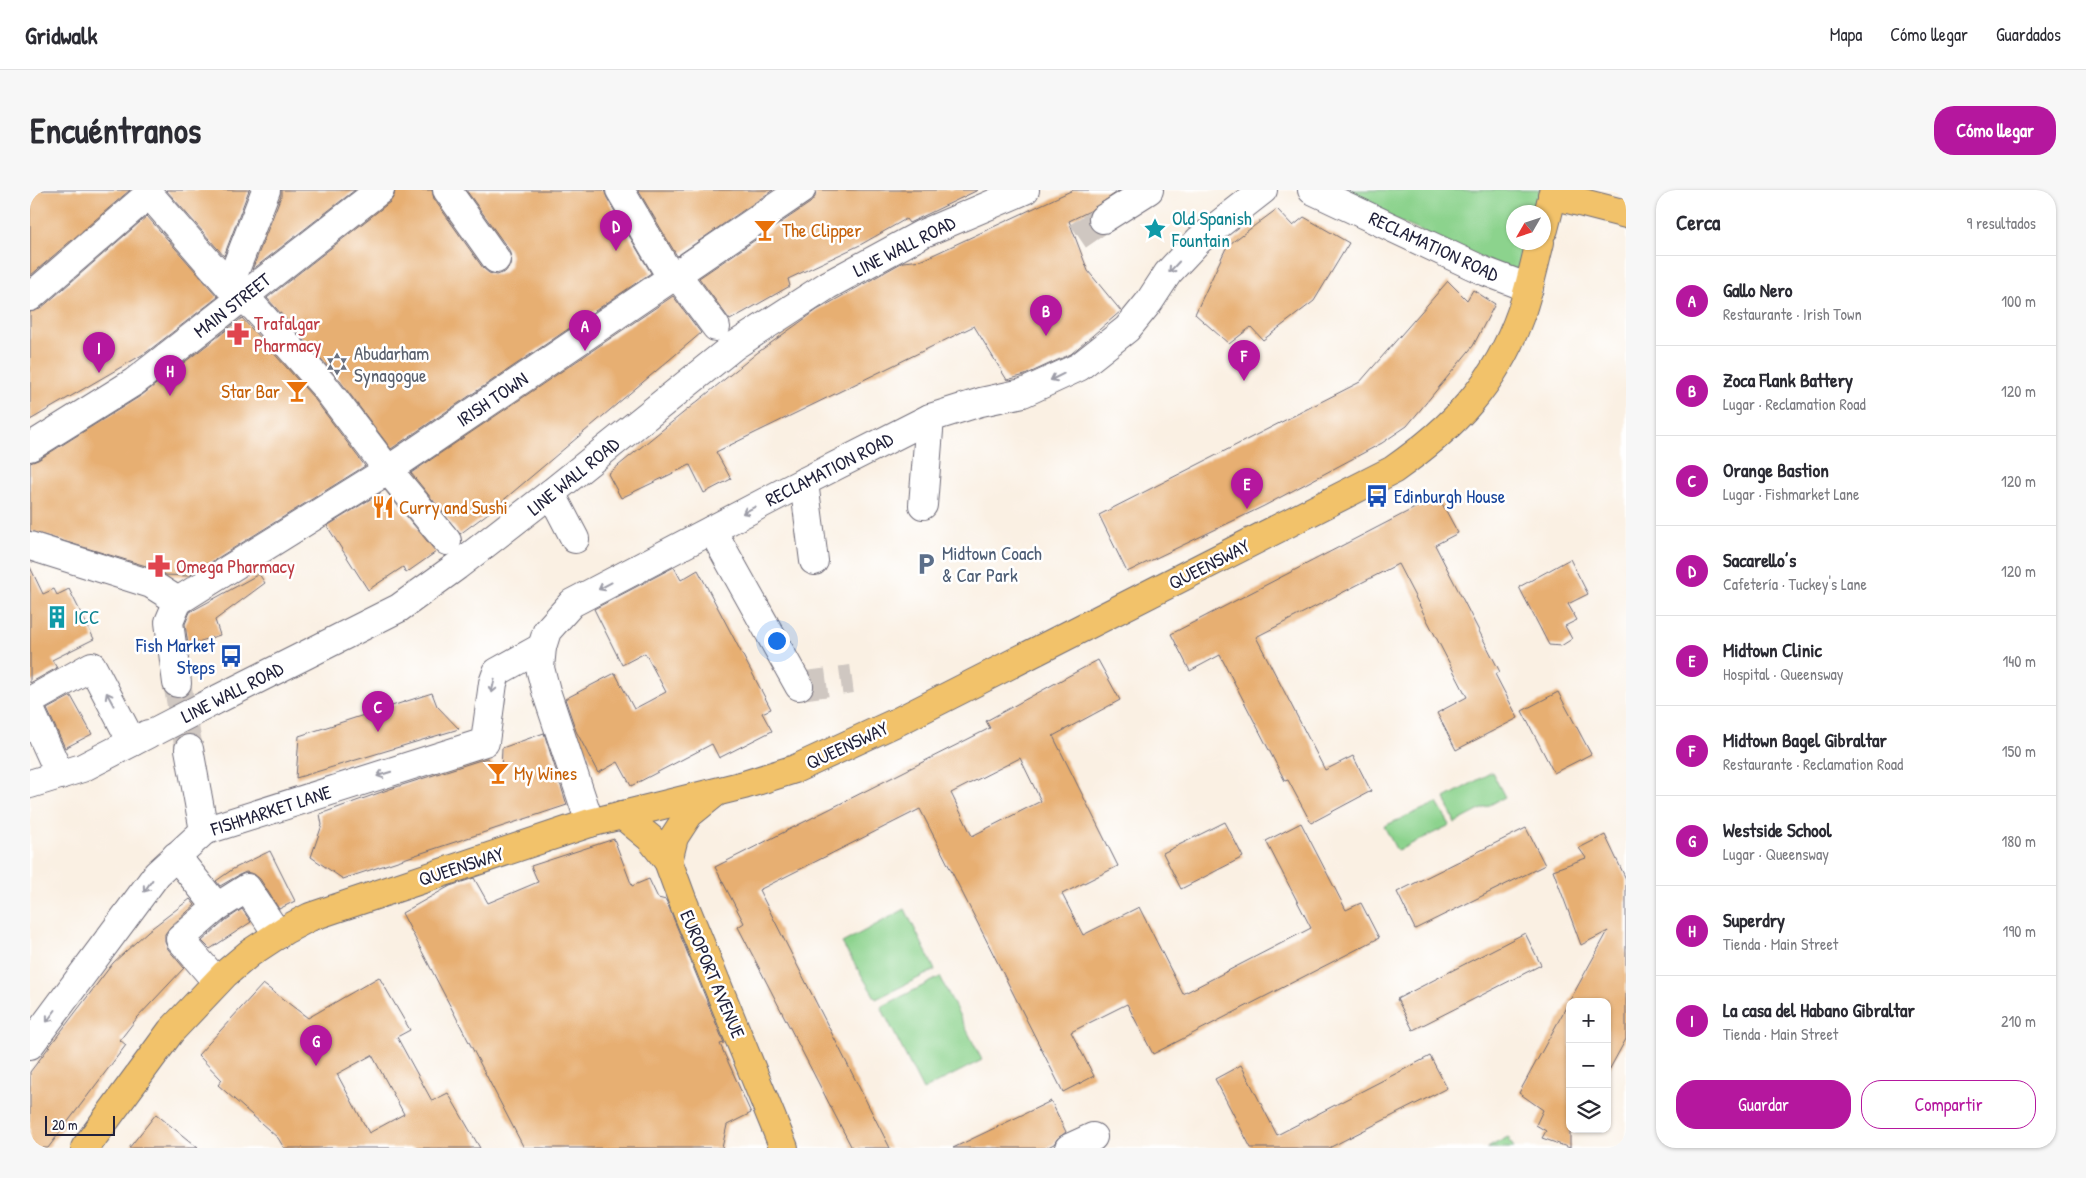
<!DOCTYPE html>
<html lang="es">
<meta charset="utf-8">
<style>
body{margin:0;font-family:"Patrick Hand",sans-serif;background:#f7f7f7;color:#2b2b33}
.controls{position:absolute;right:15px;bottom:15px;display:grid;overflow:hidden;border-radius:10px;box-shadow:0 1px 4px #0004}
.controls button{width:45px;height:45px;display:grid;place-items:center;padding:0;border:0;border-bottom:1px solid #e1e1e2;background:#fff;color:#2b2b33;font:25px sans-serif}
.compass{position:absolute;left:1476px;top:15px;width:45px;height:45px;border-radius:50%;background:#fff;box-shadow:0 1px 4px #0004;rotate:231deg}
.scale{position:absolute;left:15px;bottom:12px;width:70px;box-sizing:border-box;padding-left:5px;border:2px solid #22223b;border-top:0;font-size:14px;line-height:18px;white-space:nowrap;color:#22223b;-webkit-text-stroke:4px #fff;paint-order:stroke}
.you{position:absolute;left:746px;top:450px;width:18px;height:18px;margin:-12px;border:4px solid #fff;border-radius:50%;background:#1a73e8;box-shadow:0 0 0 8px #1a73e833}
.badge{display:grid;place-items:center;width:32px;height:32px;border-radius:50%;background:#b5179e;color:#fff;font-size:16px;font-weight:700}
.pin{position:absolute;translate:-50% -41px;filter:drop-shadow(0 1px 2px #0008)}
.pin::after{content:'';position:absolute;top:26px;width:18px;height:15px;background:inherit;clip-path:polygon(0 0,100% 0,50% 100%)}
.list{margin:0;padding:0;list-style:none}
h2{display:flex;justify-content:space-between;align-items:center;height:65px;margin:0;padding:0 20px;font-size:21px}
h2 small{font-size:16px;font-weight:400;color:#7c7c81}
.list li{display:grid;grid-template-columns:32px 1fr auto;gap:15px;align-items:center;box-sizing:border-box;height:90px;padding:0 20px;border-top:1px solid #e1e1e2}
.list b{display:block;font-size:19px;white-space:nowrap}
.list p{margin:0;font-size:16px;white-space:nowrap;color:#7c7c81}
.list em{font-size:16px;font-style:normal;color:#7c7c81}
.actions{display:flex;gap:10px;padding:15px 20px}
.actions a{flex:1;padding:11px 0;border:1px solid #b5179e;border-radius:20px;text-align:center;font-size:18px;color:#b5179e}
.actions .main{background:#b5179e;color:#fff}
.icon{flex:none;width:28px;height:28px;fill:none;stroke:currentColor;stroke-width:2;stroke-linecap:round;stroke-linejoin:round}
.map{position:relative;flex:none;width:1596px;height:958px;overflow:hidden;border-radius:20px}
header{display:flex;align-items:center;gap:30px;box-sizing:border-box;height:70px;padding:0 25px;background:#fff;border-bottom:1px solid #e1e1e2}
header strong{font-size:24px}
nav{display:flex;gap:28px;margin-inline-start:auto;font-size:18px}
.intro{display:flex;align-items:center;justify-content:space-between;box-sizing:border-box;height:120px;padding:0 30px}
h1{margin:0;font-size:35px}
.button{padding:12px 22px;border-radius:20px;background:#b5179e;color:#fff;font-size:18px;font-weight:700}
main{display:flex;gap:30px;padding:0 30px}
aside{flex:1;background:#fff;border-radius:20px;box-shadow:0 1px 4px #0004}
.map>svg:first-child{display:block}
</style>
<header>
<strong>Gridwalk</strong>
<nav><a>Mapa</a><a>Cómo llegar</a><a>Guardados</a></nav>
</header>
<div class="intro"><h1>Encuéntranos</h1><a class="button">Cómo llegar</a></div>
<main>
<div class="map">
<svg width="1596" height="958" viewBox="0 0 1596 958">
<rect width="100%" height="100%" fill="#fff"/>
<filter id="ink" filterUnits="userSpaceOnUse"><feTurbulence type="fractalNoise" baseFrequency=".02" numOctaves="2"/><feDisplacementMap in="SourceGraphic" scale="10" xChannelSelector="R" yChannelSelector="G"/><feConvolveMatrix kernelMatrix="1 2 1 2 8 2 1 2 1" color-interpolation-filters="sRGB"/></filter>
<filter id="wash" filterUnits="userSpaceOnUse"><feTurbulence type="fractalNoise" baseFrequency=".0096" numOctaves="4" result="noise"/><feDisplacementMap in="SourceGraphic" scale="20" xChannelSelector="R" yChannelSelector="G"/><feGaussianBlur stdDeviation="1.12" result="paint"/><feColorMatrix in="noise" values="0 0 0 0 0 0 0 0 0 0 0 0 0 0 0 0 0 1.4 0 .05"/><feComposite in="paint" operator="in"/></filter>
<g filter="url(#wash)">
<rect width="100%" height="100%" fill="#faf0e3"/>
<g fill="#8cd38d" stroke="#577a64">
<polygon points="1298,0 1520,0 1513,22 1484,22 1484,52 1504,53 1494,87"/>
<polygon points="1462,582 1475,607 1425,633 1415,608"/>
<polygon points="1407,613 1420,635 1367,661 1354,636"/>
<polygon points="875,719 905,780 846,809 812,753"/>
<polygon points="910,787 952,870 893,900 851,817"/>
<polygon points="1478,947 1484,958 1457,958"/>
</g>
<g id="blocks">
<g fill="#e7af72" fill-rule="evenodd">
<polygon points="0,0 100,0 0,86"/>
<polygon points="136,0 219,0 194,66"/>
<polygon points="251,0 325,0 222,80 251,6"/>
<polygon points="365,0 402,0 404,9 453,78 459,83 467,85 475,82 480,76 481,67 479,60 436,0 574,0 577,8 621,83 361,259 307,187 237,108 360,12 364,6"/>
<polygon points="608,0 743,0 647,66"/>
<polygon points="786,0 948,0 879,33 876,29 830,55 758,89 760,96 700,130 669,88 780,13 785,7"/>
<polygon points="1043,0 1090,0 1060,21 1039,31 1058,81 1091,121 1041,164 995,185 977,190 944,136 686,262 701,289 674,303 660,275 591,308 578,284 727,163 787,120 873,72 892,70"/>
<polygon points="1247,19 1263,36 1274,27 1319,53 1284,111 1233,150 1221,137 1199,154 1165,124 1197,56"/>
<polygon points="117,26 188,107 117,162 0,230 0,122 10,119"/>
<polygon points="1418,91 1437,110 1443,100 1465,114 1443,156 1377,236 1352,253 1234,316 1097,382 1069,325 1330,192"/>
<polygon points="643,106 671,143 457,324 430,344 381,283"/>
<polygon points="212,128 283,207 335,276 159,386 136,385 126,379 0,341 0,273 8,270 112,205"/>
<polygon points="355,300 406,362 376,383 373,377 338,400 297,336"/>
<polygon points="1408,306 1428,343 1405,355 1470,482 1465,484 1488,528 1426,560 1407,523 1437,507 1368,374 1226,447 1295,580 1323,566 1341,601 1281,633 1258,590 1255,591 1190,465 1160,481 1141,444"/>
<polygon points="1540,369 1558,404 1538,414 1547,430 1535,436 1542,449 1531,456 1519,455 1489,397"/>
<polygon points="0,377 13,404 24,399 27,405 39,399 64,449 22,470 27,478 0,493"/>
<polygon points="644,377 651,390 668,380 741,519 732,523 742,541 689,568 682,554 601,596 588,572 568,583 546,541 535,509 585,483 604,519 636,502 615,463 592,475 564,419"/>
<polygon points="229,384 235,393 185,430 190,445 158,455 155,434 160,422"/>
<path d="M1068,470L1090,510L1023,546L1088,676L1032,704L1053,745L1109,717L1153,804L1281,738L1236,651L1271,633L1316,720L1331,713L1349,748L1123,864L1097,814L1041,842L1064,886L1033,902L890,619L729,700L860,958H822L708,737L714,733L685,677L960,538L956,531ZM990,568L1011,611L942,646L921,603Z"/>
<polygon points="1528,502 1561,564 1524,583 1492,521"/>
<polygon points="402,503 407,516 429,539 266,588 269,546"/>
<polygon points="41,506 62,544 35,558 17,519"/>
<polygon points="514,543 537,615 313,689 281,667 292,635 290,624 360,599 457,568 471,583 472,558"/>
<polygon points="1195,632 1213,667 1151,699 1133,663"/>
<polygon points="1496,638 1515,675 1385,739 1367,702"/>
<polygon points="1575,645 1596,689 1596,849 1577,884 1577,812 1540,812 1540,958 1512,948 1516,941 1506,935 1513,920 1489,903 1578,741 1551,755 1523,680 1556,668 1549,658"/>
<polygon points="584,649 602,696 619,689 628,708 636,710 694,853 690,854 721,923 697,935 692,958 494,958 372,723 420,696 444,688 458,713 508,692 501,676"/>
<polygon points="240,661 265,711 249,719 230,689 224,684 216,682 209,685 190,696 186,691 203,679"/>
<polygon points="160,709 165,715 140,737 135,744 135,752 138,759 154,778 107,828 90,850 96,855 18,958 0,958 0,882 83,773 118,741"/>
<polygon points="212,719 221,732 180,759 172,751 196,730"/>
<polygon points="1495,743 1511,775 1383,840 1367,809"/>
<path d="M349,787L380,840L367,847L402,911L418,903L450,958H254L248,948L188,895L192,890L168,865L233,794L278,828ZM342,865L374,924L339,943L307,884Z"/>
<polygon points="1400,866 1417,898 1299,958 1221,958 1185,889 1211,875 1247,945"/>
<polygon points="1021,911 1036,942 1027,949 1024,954 1016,958 923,958"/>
<polygon points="126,924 168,958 99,958"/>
</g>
</g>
</g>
<g filter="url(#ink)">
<use href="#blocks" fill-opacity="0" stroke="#6e6a76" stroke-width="1"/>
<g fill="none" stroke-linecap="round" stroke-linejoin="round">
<g stroke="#cfc7c1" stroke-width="28" stroke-dasharray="28 14" stroke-linecap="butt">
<polyline points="1048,46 1073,29"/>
<polyline points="147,493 159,559"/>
<polyline points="769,496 822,489"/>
</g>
<defs>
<g id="minor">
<polyline points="417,0 466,69"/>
<polyline points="590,0 641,87 653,93 686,137"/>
<polyline points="1282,0 1454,81 1499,98"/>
<polyline points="1073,29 1119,0"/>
<polyline points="199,96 236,0"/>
<polyline points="0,107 119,4 199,96 225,118 295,197 358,280 417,351"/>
<polyline points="0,257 104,192 350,0"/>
<polyline points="774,292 784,371"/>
<polyline points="521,303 545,349"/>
<polyline points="893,315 900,228"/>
<polyline points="682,340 769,496"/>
<polyline points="0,356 121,394 148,411"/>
<polyline points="148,411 358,280 771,0"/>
<polyline points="147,493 139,432 148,411"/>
<polyline points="0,511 62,476 102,552"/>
<polyline points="182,512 369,418 427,376 521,303 704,156 798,95 892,44 995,0"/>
<polyline points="0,519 30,585"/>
<polyline points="159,559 174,641"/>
<polyline points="0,594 52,578 118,544"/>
<polyline points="560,633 516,501 510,478 512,457 517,441 542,413 754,302 900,228 951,212 993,203 1049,177 1097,139 1119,112 1138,83 1169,50 1233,0"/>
<polyline points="146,666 187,717 217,698 248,745"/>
<polyline points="187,792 150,749 187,717"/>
<polyline points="0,855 127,684 174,641 455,552 463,493 467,482 512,457"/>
<polyline points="1039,958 1063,947"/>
</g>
<g id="major">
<polyline points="1522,5 1596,24"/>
<polyline points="1514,39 1524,0"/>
<polyline points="592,625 620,648 638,671 652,709 754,958"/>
<polyline points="638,671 644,647 659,624 685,603"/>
<path d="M55,958L141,841L195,784L220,763L255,740L280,727L560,633L714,595L765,579L869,531L1363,280C1424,237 1466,194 1491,123C1499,100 1504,76 1510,52"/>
</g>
</defs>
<use href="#minor" stroke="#6e6a76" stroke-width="30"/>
<use href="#major" stroke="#6e6a76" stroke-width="30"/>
<use href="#minor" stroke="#fff" stroke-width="28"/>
<use href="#major" stroke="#f2c26a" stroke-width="28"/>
<defs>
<polyline id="minor-bridge" points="126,541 182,512"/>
</defs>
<use href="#minor-bridge" stroke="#6e6a76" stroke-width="30" stroke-linecap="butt"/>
<use href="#minor-bridge" stroke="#fff" stroke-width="28"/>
</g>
<defs><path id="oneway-shaft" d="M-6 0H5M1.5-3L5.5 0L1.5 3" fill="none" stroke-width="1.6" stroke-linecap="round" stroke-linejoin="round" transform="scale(1.25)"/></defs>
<g stroke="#9c9ca7">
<use href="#oneway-shaft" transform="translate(1144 77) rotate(133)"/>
<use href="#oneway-shaft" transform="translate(1027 187) rotate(154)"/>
<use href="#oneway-shaft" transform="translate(719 320) rotate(152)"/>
<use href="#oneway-shaft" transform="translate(575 396) rotate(152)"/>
<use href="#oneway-shaft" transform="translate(463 496) rotate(103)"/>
<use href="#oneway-shaft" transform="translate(80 509) rotate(-118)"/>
<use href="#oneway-shaft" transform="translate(354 584) rotate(163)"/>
<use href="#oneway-shaft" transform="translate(118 696) rotate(126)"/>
<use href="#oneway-shaft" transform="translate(21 826) rotate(127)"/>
</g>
</g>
<defs>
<symbol id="sight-bare" viewBox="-9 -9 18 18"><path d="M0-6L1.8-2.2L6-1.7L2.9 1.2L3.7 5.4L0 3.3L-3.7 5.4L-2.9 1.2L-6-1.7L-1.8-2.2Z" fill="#0f9aa8" stroke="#fff" stroke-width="2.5" paint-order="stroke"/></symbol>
<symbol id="bar-bare" viewBox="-9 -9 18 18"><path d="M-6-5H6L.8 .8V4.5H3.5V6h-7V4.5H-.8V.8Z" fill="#e8710a" stroke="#fff" stroke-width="2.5" paint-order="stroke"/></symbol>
<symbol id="pharmacy-bare" viewBox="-9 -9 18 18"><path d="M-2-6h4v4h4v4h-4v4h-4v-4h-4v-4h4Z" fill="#e0444e" stroke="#fff" stroke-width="2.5" paint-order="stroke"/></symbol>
<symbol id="synagogue-bare" viewBox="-9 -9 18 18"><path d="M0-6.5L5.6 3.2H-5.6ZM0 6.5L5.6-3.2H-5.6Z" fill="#6b7280" stroke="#fff" stroke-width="2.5" paint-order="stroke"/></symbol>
<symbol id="bus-bare" viewBox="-9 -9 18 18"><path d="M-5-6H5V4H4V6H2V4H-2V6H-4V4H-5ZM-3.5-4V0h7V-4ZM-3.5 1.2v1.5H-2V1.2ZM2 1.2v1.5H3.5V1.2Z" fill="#1a4fb4" stroke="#fff" stroke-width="2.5" paint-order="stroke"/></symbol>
<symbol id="restaurant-bare" viewBox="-9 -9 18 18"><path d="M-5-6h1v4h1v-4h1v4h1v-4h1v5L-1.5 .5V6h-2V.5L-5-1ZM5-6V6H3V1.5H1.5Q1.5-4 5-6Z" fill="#e8710a" stroke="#fff" stroke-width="2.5" paint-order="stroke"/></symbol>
<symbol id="parking-bare" viewBox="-9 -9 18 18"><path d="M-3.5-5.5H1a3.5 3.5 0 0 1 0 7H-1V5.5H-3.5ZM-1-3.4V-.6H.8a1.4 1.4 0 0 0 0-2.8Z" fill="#5c6f8a" stroke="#fff" stroke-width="2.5" paint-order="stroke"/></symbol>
<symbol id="building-bare" viewBox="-9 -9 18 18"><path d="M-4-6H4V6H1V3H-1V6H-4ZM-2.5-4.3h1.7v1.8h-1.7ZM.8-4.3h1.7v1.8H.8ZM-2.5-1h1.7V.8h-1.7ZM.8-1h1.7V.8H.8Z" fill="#0f9aa8" stroke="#fff" stroke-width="2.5" paint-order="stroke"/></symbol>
</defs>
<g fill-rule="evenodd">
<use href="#sight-bare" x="1109" y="23" width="32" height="32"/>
<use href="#bar-bare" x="719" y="24" width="32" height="32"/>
<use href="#pharmacy-bare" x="192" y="128" width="32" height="32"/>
<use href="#synagogue-bare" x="291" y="158" width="32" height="32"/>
<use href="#bar-bare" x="251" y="185" width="32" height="32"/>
<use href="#bus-bare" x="1331" y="290" width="32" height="32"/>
<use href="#restaurant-bare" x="337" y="301" width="32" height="32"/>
<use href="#parking-bare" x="880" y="358" width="32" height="32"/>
<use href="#pharmacy-bare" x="113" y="360" width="32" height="32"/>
<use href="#building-bare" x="11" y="411" width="32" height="32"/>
<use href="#bus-bare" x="185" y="450" width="32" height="32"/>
<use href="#bar-bare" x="452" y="567" width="32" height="32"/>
</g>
<g text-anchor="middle" stroke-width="5" stroke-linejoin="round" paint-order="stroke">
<g font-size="19" fill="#0d838f" stroke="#fff" text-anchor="start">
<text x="1142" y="35">Old Spanish<tspan x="1142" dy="22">Fountain</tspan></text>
<text x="44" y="434">ICC</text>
</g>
<g font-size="19" fill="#c56008" stroke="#fff" text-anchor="start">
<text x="752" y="47">The Clipper</text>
<text x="250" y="208" text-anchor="end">Star Bar</text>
<text x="369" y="324">Curry and Sushi</text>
<text x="484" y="590">My Wines</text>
</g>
<g font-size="19" fill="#22223b" stroke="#fff">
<text transform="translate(874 56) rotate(-27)" y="7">LINE WALL ROAD</text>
<text transform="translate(1404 56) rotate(25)" y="7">RECLAMATION ROAD</text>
<text transform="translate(202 115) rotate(-38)" y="7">MAIN STREET</text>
<text transform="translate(462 209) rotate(-34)" y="7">IRISH TOWN</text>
<text transform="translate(799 279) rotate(-27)" y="7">RECLAMATION ROAD</text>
<text transform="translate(543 286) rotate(-39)" y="7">LINE WALL ROAD</text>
<text transform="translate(1179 374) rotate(-27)" y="7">QUEENSWAY</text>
<text transform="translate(202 502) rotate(-27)" y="7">LINE WALL ROAD</text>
<text transform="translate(817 555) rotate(-25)" y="7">QUEENSWAY</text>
<text transform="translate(241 620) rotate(-18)" y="7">FISHMARKET LANE</text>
<text transform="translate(431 676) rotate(-18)" y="7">QUEENSWAY</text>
<text transform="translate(683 784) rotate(67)" y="7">EUROPORT AVENUE</text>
</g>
<g font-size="19" fill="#be3a42" stroke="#fff" text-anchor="start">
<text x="224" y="140">Trafalgar<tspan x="224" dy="22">Pharmacy</tspan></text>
<text x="146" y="383">Omega Pharmacy</text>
</g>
<g font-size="19" fill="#5b616d" stroke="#fff" text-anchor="start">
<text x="324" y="170">Abudarham<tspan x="324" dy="22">Synagogue</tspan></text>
</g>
<g font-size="19" fill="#164399" stroke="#fff" text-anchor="start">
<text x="1364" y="313">Edinburgh House</text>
<text x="185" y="462" text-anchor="end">Fish Market<tspan x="185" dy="22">Steps</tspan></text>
</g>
<g font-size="19" fill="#4e5e75" stroke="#fff" text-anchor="start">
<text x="912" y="370">Midtown Coach<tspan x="912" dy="22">&amp; Car Park</tspan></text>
</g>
</g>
</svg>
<div class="controls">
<button>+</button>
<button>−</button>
<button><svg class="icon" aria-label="layers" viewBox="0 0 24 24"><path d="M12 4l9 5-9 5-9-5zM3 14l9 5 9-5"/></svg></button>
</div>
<svg class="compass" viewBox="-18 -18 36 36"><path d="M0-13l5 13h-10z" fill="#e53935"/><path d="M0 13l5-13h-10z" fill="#7c7c81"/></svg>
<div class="scale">20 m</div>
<div class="you"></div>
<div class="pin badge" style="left:555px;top:161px">A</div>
<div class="pin badge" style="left:1016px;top:146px">B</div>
<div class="pin badge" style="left:348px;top:542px">C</div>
<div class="pin badge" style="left:586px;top:61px">D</div>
<div class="pin badge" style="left:1217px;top:319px">E</div>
<div class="pin badge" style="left:1214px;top:191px">F</div>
<div class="pin badge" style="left:286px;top:876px">G</div>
<div class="pin badge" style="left:140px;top:206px">H</div>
<div class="pin badge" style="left:69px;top:183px">I</div>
</div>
<aside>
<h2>Cerca<small>9 resultados</small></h2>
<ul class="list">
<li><span class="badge">A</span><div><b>Gallo Nero</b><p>Restaurante · Irish Town</p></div><em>100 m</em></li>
<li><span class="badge">B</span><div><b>Zoca Flank Battery</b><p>Lugar · Reclamation Road</p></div><em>120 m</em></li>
<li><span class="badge">C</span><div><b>Orange Bastion</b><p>Lugar · Fishmarket Lane</p></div><em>120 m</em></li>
<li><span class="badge">D</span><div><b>Sacarello’s</b><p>Cafetería · Tuckey's Lane</p></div><em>120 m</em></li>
<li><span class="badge">E</span><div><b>Midtown Clinic</b><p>Hospital · Queensway</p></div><em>140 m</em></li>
<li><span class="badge">F</span><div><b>Midtown Bagel Gibraltar</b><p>Restaurante · Reclamation Road</p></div><em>150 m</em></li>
<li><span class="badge">G</span><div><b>Westside School</b><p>Lugar · Queensway</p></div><em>180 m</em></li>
<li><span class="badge">H</span><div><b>Superdry</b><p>Tienda · Main Street</p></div><em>190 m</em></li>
<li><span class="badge">I</span><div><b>La casa del Habano Gibraltar</b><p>Tienda · Main Street</p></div><em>210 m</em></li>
</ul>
<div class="actions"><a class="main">Guardar</a><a>Compartir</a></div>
</aside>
</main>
